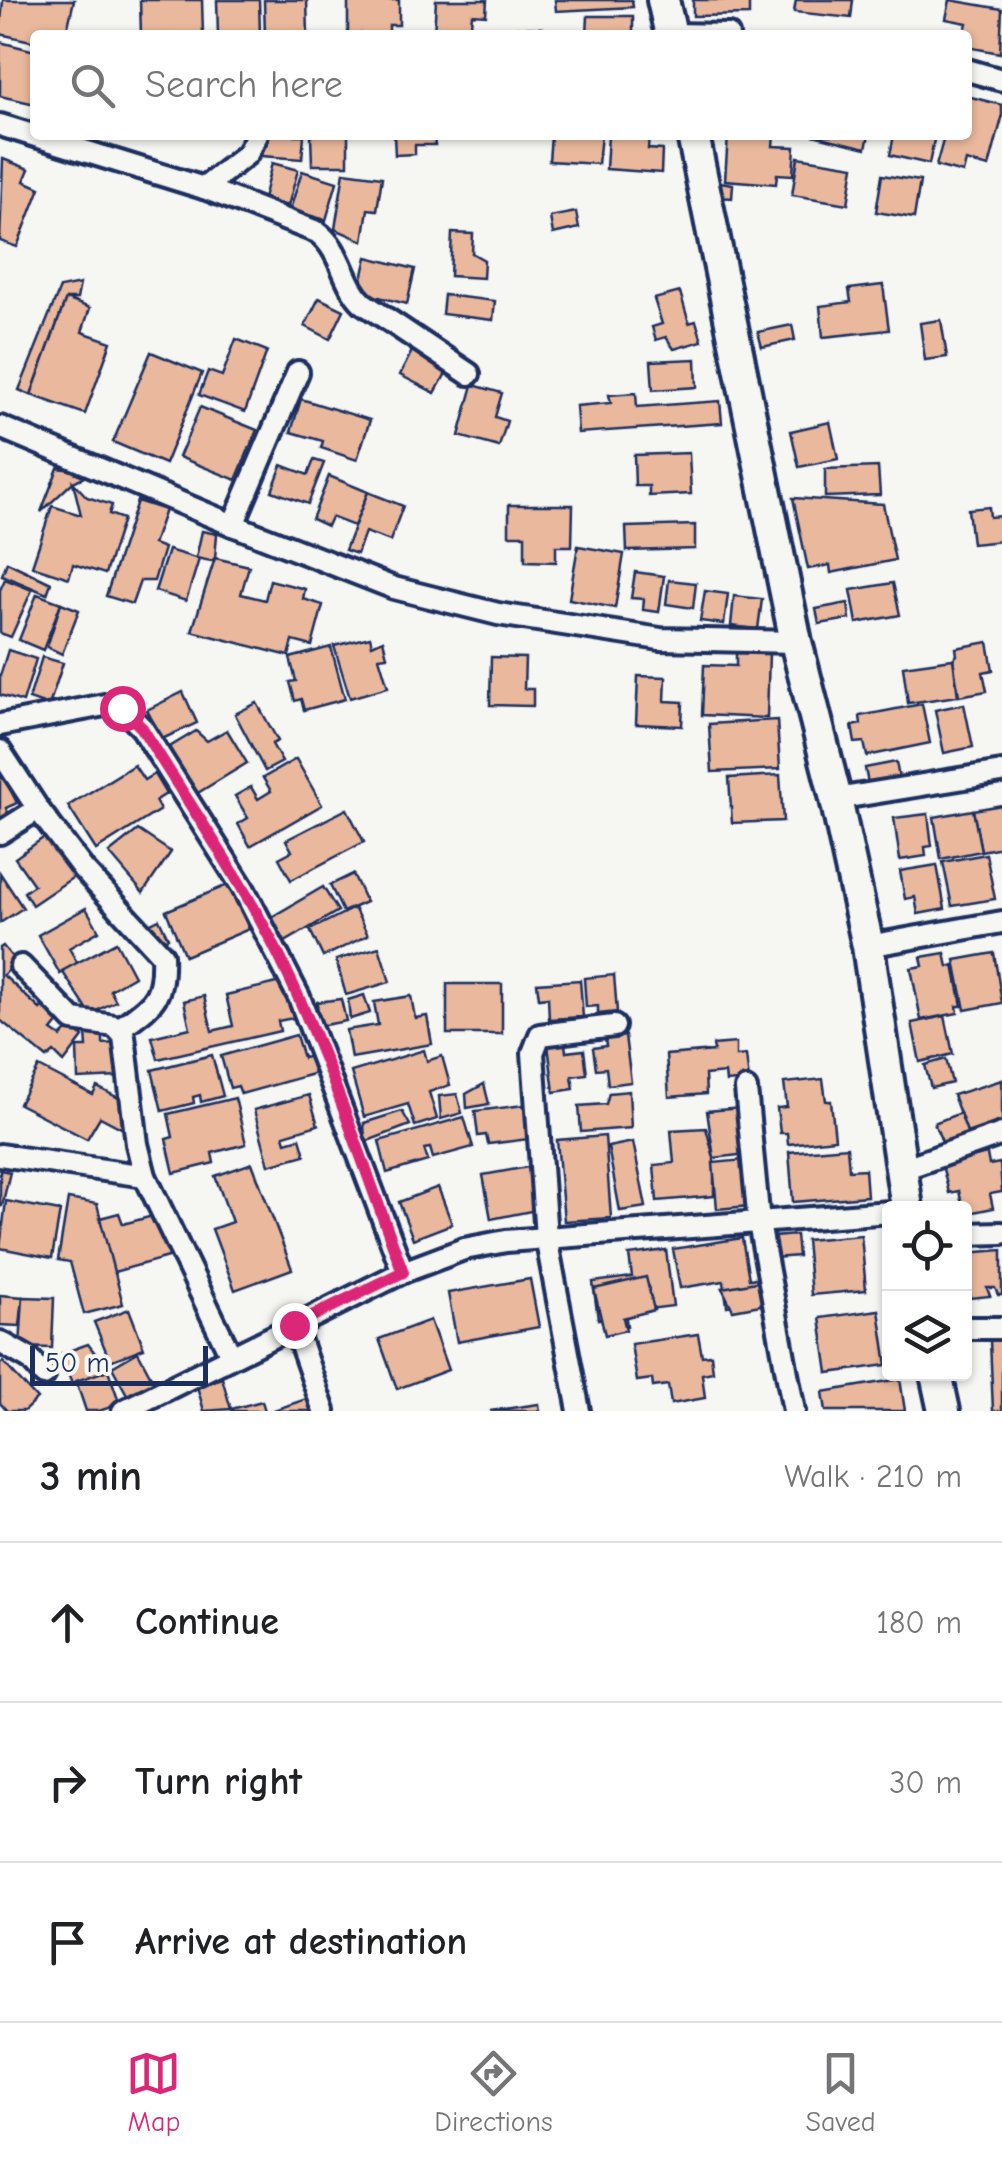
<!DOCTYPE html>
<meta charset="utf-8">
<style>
body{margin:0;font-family:"Comic Neue",sans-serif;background:#f6f6f6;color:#202124}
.controls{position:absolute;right:30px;bottom:30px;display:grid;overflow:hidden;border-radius:10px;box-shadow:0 2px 8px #0004}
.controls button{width:90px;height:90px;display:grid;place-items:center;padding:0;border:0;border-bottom:2px solid #e0e0e0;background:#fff;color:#202124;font:50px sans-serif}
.scale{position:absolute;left:30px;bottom:25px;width:178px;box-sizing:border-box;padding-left:10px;border:5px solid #1b2f5e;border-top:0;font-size:28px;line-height:35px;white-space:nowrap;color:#1b2f5e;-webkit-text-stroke:8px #f6f6f2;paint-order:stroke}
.stop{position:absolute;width:30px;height:30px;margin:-22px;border:8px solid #db2777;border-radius:50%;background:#fff}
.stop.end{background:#db2777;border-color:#fff;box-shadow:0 2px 10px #0008}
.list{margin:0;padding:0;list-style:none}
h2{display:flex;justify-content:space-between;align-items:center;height:130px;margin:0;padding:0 40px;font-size:42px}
h2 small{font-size:32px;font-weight:400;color:#757577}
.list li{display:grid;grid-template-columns:65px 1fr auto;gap:30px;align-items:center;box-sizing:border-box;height:160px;padding:0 40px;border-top:2px solid #e0e0e0}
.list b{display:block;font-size:38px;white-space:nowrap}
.list em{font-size:32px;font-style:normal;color:#757577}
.icon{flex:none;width:55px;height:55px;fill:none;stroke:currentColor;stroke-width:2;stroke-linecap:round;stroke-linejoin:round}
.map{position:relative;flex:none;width:1002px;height:1411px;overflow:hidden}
.search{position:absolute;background:#fff;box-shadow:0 2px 8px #0004;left:30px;right:30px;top:30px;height:110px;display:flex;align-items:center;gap:25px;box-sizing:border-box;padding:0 35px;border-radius:10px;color:#757577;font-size:38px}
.sheet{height:610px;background:#fff}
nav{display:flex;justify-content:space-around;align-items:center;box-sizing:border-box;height:140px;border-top:2px solid #e0e0e0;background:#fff;font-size:28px;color:#757577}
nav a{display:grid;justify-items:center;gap:5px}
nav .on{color:#db2777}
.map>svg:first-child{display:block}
</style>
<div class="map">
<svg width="1002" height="1411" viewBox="0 0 1002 1411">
<rect width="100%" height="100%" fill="#f6f6f2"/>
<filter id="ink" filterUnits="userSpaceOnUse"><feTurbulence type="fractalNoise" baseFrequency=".01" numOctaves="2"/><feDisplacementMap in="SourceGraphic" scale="20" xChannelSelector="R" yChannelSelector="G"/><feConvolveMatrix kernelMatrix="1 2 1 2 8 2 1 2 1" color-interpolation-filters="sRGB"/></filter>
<g filter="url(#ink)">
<g fill="#eab89c" stroke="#1b2f5e" stroke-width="2.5">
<polygon points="3,0 74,0 66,35 35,35 35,42 0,34"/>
<polygon points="140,0 202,0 203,35 141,35"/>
<polygon points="217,0 259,0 260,35 218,35"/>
<polygon points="264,0 307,0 308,35 265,35"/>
<polygon points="348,0 399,0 399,25 389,25 389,33 404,35 348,33"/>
<polygon points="436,0 487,0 486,15 472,14 470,35 434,35"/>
<polygon points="555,0 632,0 633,7 556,11"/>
<polygon points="693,0 749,0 749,15 693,16"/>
<polygon points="796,0 853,0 851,18 794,12"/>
<polygon points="950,0 1002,9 1000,53 967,47 967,35 964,35 967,23 946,19"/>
<polygon points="588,16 633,16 633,35 587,35"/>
<polygon points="517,27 542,28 542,35 517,35"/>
<polygon points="0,42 35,51 35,104 0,96"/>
<polygon points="967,96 1002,105 1002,118 989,167 966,161 963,173 936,166 944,137 951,139 952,135 967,135"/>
<polygon points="263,135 304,135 302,159 261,156"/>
<polygon points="311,135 348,135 348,165 312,165"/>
<polygon points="394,135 434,135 435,145 415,145 415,154 395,155"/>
<polygon points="551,135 601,135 598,164 549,161"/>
<polygon points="608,135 649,135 648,149 662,150 661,173 606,169"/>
<polygon points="728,135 774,135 773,146 795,147 793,175 777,174 776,184 725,180"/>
<polygon points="813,135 869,135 866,148"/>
<polygon points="894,135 935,135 929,164 890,155"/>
<polygon points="798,157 854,166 848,204 792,195"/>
<polygon points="3,159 29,169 24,181 40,188 17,247 0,241"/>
<polygon points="272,163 298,170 288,206 263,199"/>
<polygon points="302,171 337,182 326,220 290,210"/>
<polygon points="344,172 382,177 377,210 368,209 363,241 335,229"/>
<polygon points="882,175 920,181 914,218 876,212"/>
<polygon points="720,182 733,184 732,198 719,197"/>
<polygon points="576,212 579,228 553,234 550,217"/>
<polygon points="452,233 473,234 472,253 484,260 483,278 450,276"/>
<polygon points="367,257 415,269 407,304 359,292"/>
<polygon points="80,284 77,299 66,299 31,395 19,390 60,288"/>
<polygon points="883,285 889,330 823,337 820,306 851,302 849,289"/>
<polygon points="680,292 689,323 696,321 702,341 674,349 666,337 656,340 652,327 662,324 654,299"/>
<polygon points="444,295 495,301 493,320 442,314"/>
<polygon points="319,298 344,310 330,339 305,326"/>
<polygon points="66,299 90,308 82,332 111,342 85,414 31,395"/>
<polygon points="941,320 947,357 925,360 920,323"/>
<polygon points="792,325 795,340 762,347 758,332"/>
<polygon points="236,339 267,351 245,412 199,395 208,371 222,376"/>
<polygon points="414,347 450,366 435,393 400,375"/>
<polygon points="151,352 202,373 165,464 113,442"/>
<polygon points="696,359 697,387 653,390 651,361"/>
<polygon points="473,385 502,393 495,417 507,421 499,447 459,436"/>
<polygon points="636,393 637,407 720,401 722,423 578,433 576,406 611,403 609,395"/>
<polygon points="301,399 370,420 357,460 321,448 323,441 291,432"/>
<polygon points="200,407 257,430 236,480 179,457"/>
<polygon points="830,422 838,459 799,467 791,431"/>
<polygon points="689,453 691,494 649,496 649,486 635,486 634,455"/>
<polygon points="314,460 324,463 308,504 272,491 282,465 308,475"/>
<polygon points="878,467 880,495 825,497 825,469"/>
<polygon points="58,468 92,473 73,482 41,512"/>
<polygon points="329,476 368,492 354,526 331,517 327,526 312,519"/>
<polygon points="73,482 87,497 112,505 109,514 123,519 105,574 73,564 69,578 32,566 52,506 81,515"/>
<polygon points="368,492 403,506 390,541 365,532 357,554 345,550"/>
<polygon points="793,498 883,504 895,560 831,573 830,565 808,569"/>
<polygon points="137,501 165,510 153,544 164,548 154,581 140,581 132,604 106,596"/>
<polygon points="509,505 573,505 572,546 556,546 556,562 525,561 525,535 509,535"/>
<polygon points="989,507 990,517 1002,516 1002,541 972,544 968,509"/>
<polygon points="695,525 695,549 627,551 626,527"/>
<polygon points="202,531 217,534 215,558 211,561 196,558"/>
<polygon points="578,546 624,554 615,608 569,599"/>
<polygon points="168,550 199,559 186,601 155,591"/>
<polygon points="215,558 249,566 241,594 265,600 270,580 305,589 303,599 323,605 312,646 293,641 289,656 192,631"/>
<polygon points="7,562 51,583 47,594 2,575"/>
<polygon points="635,572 664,576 659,612 643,610 644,599 631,598"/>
<polygon points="5,579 32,590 11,637 0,633 0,590"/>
<polygon points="669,580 696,583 693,608 666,604"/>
<polygon points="893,583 900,615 857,623 851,590"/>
<polygon points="705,591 728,594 724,624 700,621"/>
<polygon points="37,594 61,603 43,650 19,640"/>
<polygon points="734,596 762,599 758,629 731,626"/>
<polygon points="61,603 79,610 62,654 47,647"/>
<polygon points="848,603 850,619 819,624 816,609"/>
<polygon points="370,637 372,645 383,640 387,656 379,657 388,687 350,698 334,646"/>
<polygon points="988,642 993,670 983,672 987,691 959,696 953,659 957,655 956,648"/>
<polygon points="331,647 345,699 304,710 301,699 295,701 290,682 296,681 290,658"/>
<polygon points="8,650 36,659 23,702 0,695 0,676"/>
<polygon points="736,650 769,652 767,718 702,715 704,665 736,666"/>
<polygon points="42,657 63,663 49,706 29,699"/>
<polygon points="491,657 525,658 524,689 533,689 533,706 490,705"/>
<polygon points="953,659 958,696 908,703 903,666"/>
<polygon points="638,676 666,677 665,701 683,702 682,726 636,724"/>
<polygon points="183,692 197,723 162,739 147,710"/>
<polygon points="257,703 278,741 272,744 282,762 265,771 235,714"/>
<polygon points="922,704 930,743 867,756 864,742 855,743 852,726 861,724 860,716"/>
<polygon points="964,704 973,747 944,753 935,710"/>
<polygon points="777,720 780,769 712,772 709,724"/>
<polygon points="227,730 247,763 196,794 168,748 196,731 207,741"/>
<polygon points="296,759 322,805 250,846 238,824 248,818 235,796 251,787 258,799 271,791 263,778"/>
<polygon points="896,762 899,778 868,784 865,768"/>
<polygon points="134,765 144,780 154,774 166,794 155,801 160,810 96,850 68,806"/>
<polygon points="3,775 17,803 6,808 9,815 0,819 0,776"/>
<polygon points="780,775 783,821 732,823 729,778"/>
<polygon points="1002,805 1002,847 981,851 973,810"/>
<polygon points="347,809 364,842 291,880 279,858 292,851 286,840"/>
<polygon points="973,810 981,851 941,859 934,817"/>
<polygon points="928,814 932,846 925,847 926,856 900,860 894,818"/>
<polygon points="138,830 171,852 143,893 109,853"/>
<polygon points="53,831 81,872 32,905 24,892 34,885 15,858"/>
<polygon points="986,854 995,899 952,906 943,862"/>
<polygon points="937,865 945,909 918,914 915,897 905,899 900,871"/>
<polygon points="0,873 23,908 0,923"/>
<polygon points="353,874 366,902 343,912 330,885"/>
<polygon points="230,884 249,929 185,956 166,911"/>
<polygon points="323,887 338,911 285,942 270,918"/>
<polygon points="86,908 99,931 69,948 78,964 60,974 38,935"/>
<polygon points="354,908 368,935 323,957 310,930"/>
<polygon points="159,919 168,938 159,942 145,926"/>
<polygon points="116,942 134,976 110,990 116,1001 90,1014 62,971"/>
<polygon points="3,946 17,963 3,975 40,1009 49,1002 63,1017 52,1031 61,1037 72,1026 83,1037 64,1062 54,1052 47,1058 0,1020 0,948"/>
<polygon points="379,947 390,982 346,995 336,960"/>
<polygon points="945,953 948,967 954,965 962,1006 957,1006 958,1013 921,1020 911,968 923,966 921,957"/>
<polygon points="994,953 1002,1003 965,1010 955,960"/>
<polygon points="614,975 617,1012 598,1014 598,1006 586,1007 584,978"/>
<polygon points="580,980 583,1017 549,1019 548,997 539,998 537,983"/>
<polygon points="281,982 283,992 292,990 298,1017 278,1021 280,1031 158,1059 152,1037 190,1028 184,1001 204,996 212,1031 233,1026 226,995"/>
<rect x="447" y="984" width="55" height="50"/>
<polygon points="364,995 370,1013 350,1019 348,1000"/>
<polygon points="411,996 415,1018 427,1016 432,1044 351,1058 346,1030 378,1025 374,1002"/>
<polygon points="341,999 346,1021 319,1026 317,1002"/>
<polygon points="945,1016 953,1054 920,1062 912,1023"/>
<polygon points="103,1032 103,1044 118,1043 119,1077 78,1079 77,1047 87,1047 86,1033"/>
<polygon points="296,1035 303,1058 312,1056 316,1073 241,1094 238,1086 230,1088 221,1056"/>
<polygon points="625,1036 631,1082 608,1085 606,1068 596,1069 593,1048 606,1046 605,1039"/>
<polygon points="565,1043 566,1052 584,1050 587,1074 572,1076 574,1089 554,1092 548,1045"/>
<polygon points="736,1043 736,1056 746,1055 749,1080 726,1082 725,1073 705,1075 706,1094 669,1097 666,1055 714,1051 713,1045"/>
<polygon points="424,1050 427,1061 442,1056 450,1085 429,1092 437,1119 415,1126 408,1104 364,1117 351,1072"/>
<polygon points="212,1055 223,1096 201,1102 200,1095 193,1097 194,1103 162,1111 152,1070"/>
<polygon points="946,1059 952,1083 931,1088 925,1065"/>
<polygon points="39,1067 93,1095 97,1087 130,1104 127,1131 100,1117 87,1139 19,1104"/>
<polygon points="823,1079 826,1101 831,1101 835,1139 788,1144 787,1133 780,1133 777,1108 787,1107 784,1083"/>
<polygon points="1002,1080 1002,1123 968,1135 953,1095"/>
<polygon points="484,1084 489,1104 467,1108 466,1094"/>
<polygon points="629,1091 631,1128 581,1132 579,1106 606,1104 609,1093"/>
<polygon points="457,1094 462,1113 441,1119 439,1096"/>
<polygon points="309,1095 318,1125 284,1135 286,1142 300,1138 305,1155 269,1165 254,1110"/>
<polygon points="235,1098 246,1144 212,1153 214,1163 174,1173 166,1139 173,1137 168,1114"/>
<polygon points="525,1105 529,1139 488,1144 486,1135 478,1136 475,1111"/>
<polygon points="742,1108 747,1154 714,1158 707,1111"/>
<polygon points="402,1111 410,1125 365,1142 364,1123"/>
<polygon points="960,1113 968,1135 943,1144 934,1123"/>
<polygon points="464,1117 473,1147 433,1158 430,1148 424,1149 428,1161 387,1173 379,1141"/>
<polygon points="706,1128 714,1158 714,1196 657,1201 654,1165 674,1163 671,1130"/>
<polygon points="605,1136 611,1218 564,1221 557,1140"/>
<polygon points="633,1142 646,1207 620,1211 608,1147"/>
<polygon points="847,1147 849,1170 865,1169 867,1196 793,1202 789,1152"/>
<polygon points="987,1154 989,1165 1000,1163 1002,1192 990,1194 993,1208 964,1214 959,1191 949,1193 942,1165"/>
<polygon points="744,1160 749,1206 717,1209 713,1163"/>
<polygon points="252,1163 292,1269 235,1290 212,1229 232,1222 215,1176"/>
<polygon points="528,1167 536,1210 491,1219 483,1175"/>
<polygon points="0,1170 10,1172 2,1206 0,1206"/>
<polygon points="438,1187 452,1224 413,1239 399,1202"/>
<polygon points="68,1199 97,1204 123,1304 84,1314 70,1262 58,1260"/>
<polygon points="6,1201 60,1211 52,1258 0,1248"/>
<polygon points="119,1213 123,1224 160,1214 172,1256 114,1272 100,1218"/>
<polygon points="796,1235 798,1256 774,1258 773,1237"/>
<polygon points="861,1235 866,1290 811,1295 806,1240"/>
<polygon points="742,1238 749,1279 764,1277 768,1299 727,1306 724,1281 680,1288 673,1249"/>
<polygon points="666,1250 673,1306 625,1312 627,1326 606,1328 605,1318 598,1319 593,1282 632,1277 629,1255"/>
<polygon points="1002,1250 1002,1295 998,1295 995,1288 987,1288 990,1296 970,1298 966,1253"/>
<polygon points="646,1277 654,1310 623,1318 626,1330 605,1335 594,1289"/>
<polygon points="530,1279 539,1327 457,1342 448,1293"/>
<polygon points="762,1281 766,1304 733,1310 722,1288"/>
<polygon points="0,1295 23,1297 20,1326 0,1325"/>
<polygon points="23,1297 54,1298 52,1348 20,1347"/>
<polygon points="129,1309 144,1348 110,1361 94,1322"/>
<polygon points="879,1310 887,1365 828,1373 820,1318"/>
<polygon points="430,1320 448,1370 397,1389 379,1339"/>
<polygon points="698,1334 702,1356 711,1355 713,1372 702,1374 705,1398 671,1404 668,1385 653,1387 652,1379 637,1381 631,1344"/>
<polygon points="990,1340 1002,1340 1002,1411 993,1411"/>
<polygon points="88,1344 108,1370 72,1384 60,1354"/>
<polygon points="138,1352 155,1384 129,1398 112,1367"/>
<polygon points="3,1362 37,1399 24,1411 7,1411 0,1403 0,1364"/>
<polygon points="108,1370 120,1404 99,1411 86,1411 76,1381"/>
<polygon points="222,1378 231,1409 204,1411 197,1386"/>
<polygon points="900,1379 905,1411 826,1411 823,1392"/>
<polygon points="312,1397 316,1411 271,1411"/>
<polygon points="262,1401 265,1411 232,1411 231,1409"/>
<polygon points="539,1404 540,1411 490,1411"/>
</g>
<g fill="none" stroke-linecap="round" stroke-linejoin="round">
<defs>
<g id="street">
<polyline points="671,34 728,35"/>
<polyline points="967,70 1002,80"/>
<path d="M0,125L204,188L317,232C342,250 342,283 363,303L469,374"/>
<polyline points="204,188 247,154 257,135"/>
<polyline points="0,427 233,525 394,588 498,614 660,639 796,642"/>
<polyline points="233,525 298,372"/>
<polyline points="0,725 110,704 122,708 142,728 243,888 299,997 403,1272"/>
<path d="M0,751L38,809L83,869L162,955C164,1000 153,1003 119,1029"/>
<polyline points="836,799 1002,772"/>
<polyline points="0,833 38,809"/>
<polyline points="868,946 1002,922"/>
<polyline points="21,966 73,1020 115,1026 124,1036 137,1144 145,1176 231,1356"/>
<polyline points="746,1089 759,1223 794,1411"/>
<polyline points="0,1155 145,1176"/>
<polyline points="900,1170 1002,1134"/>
<polyline points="964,1234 1002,1233"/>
<polyline points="294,1325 324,1411"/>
<polyline points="964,1328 1002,1328"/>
<polyline points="0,1342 30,1359 44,1375"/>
<polyline points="123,1411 403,1272 464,1249 506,1241 890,1212"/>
<polyline points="579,1411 546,1237 533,1053 540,1035 614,1026"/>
</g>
<g id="secondary">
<polyline points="663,0 671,35"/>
<polyline points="693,135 796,642 836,799 868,946 907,1208"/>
<polyline points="936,1374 944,1411"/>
</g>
</defs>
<use href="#street" stroke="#1b2f5e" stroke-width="28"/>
<use href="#secondary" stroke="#1b2f5e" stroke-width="38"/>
<use href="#street" stroke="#f6f6f2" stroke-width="20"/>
<use href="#secondary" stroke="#f6f6f2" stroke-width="30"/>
</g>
</g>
<g fill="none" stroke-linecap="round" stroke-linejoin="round" filter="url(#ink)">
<path stroke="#db2777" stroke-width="12" d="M122,708L142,728C185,798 232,865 270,938C325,1044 361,1160 403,1272L294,1325"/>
</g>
</svg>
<div class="controls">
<button><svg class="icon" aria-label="locate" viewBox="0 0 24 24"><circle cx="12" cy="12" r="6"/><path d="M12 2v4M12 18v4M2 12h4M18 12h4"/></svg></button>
<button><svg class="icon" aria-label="layers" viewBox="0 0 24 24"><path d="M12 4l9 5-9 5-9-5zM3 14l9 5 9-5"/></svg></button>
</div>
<div class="scale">50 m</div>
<div class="stop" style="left:122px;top:708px"></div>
<div class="stop end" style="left:294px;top:1325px"></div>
<div class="search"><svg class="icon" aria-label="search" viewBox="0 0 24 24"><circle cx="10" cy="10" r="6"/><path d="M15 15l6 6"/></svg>Search here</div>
</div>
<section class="sheet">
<h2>3 min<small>Walk · 210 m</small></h2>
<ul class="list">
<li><svg class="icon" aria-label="ahead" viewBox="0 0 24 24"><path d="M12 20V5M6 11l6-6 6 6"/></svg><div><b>Continue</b></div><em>180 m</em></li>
<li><svg class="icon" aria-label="right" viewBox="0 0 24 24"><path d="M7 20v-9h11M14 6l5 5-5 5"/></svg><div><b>Turn right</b></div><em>30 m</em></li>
<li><svg class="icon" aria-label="arrive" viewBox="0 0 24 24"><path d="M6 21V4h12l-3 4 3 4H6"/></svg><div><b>Arrive at destination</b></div></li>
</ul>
</section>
<nav>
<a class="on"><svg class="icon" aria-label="map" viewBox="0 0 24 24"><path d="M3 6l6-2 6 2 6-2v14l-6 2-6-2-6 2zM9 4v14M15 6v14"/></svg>Map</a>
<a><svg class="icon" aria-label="directions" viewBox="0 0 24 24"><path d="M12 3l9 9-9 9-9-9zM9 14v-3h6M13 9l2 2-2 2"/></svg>Directions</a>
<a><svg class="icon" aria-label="saved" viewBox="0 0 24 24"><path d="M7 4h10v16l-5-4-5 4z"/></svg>Saved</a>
</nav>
